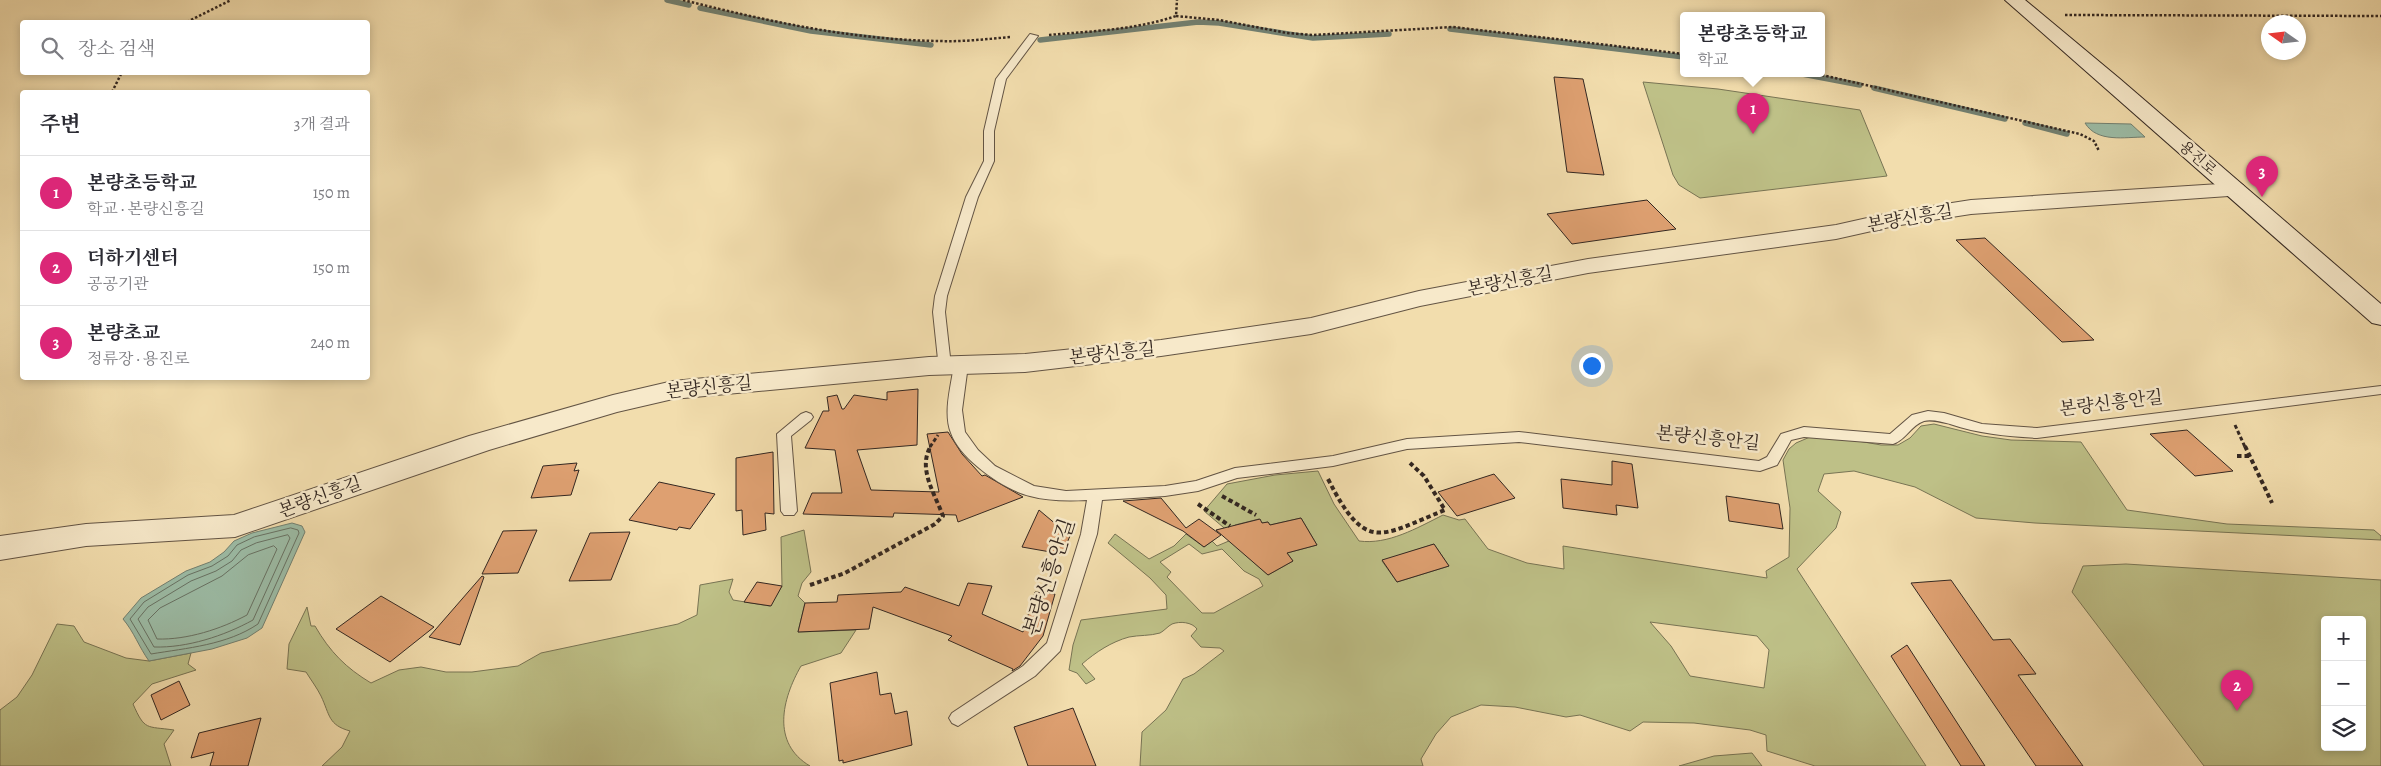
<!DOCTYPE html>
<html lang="ko">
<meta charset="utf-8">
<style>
body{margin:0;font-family:Alegreya,"Noto Serif KR",serif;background:#f7f7f7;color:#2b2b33}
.controls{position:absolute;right:15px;bottom:15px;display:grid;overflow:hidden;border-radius:5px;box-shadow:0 2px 8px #0003}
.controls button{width:45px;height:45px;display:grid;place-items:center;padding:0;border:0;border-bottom:1px solid #e1e1e2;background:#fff;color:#2b2b33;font:25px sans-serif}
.compass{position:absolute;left:2261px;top:15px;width:45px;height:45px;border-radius:50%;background:#fff;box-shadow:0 2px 8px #0003;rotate:284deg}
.you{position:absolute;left:1591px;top:365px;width:18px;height:18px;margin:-12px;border:4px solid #fff;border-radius:50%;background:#1a73e8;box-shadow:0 0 0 8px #1a73e833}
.badge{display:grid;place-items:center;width:32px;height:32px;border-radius:50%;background:#db2777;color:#fff;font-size:16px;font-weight:700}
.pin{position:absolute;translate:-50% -41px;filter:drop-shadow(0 1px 2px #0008)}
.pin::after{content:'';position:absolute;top:26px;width:18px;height:15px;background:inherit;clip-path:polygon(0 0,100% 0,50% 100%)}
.popup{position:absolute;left:1680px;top:12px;width:145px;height:65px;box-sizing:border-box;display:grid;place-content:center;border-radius:5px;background:#fff;filter:drop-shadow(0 1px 4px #0005);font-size:16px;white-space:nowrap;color:#7c7c81}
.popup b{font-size:19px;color:#2b2b33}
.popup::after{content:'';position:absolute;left:50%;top:100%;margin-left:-10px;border:10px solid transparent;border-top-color:#fff}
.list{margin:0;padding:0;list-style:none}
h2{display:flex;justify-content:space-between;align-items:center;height:65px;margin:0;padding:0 20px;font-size:21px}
h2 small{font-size:16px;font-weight:400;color:#7c7c81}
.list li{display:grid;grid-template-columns:32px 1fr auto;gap:15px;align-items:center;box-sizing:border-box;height:75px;padding:0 20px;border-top:1px solid #e1e1e2}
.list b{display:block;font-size:19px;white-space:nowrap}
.list p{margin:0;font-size:16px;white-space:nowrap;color:#7c7c81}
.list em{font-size:16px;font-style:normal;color:#7c7c81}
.icon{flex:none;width:28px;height:28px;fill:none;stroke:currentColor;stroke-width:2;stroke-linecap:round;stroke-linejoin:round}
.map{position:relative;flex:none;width:2381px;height:766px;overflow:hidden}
.search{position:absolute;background:#fff;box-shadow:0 2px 8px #0003;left:20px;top:20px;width:350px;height:55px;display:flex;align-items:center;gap:12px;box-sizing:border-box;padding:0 18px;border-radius:5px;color:#7c7c81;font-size:19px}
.panel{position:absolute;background:#fff;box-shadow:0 2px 8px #0003;left:20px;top:90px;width:350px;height:290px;border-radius:5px}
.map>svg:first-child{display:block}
</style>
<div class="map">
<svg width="2381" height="766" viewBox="0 0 2381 766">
<rect width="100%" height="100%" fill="#f2ddad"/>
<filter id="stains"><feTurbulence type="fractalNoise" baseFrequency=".004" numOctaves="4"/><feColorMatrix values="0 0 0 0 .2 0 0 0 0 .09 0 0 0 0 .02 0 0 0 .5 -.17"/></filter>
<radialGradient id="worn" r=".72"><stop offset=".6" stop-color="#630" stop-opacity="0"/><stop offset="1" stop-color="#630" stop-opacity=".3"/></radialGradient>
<g fill="#bec087" stroke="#787454" fill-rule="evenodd">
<polygon points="1643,82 1718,89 1860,110 1887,176 1700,198 1679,185 1673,175"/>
<path d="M1934,424L1982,436L2011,440L2081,442L2127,510L2227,524L2374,530L2381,536V540L2035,523L1976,518L1915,487L1854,471L1824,474L1818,491L1841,512L1836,528L1797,569L1926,766H1815L1767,751L1766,735L1750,730L1694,723L1643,722L1630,731L1580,715L1566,717L1515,707L1481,705L1451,717L1436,734L1421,759L1423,766H1140L1142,732L1166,710L1183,679L1194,674L1224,651L1220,648L1201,647L1191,636L1197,629C1192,622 1180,621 1172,624C1168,626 1164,631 1160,633C1150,636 1139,635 1129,637C1111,642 1096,652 1082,664L1095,679L1086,684L1077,673L1069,670L1073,645L1081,620L1167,609L1166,595L1150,578L1108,543L1115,534L1149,559L1174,546L1186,534L1204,547L1212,541L1217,546L1236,538L1204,511L1227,484L1275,475L1318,471L1334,504L1359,541C1388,545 1417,528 1443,515L1459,520L1465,519L1488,549L1527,563L1564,569L1563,546L1767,578L1766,571L1789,557L1790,508L1783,460L1789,449L1796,443L1810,437L1841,438L1881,445H1898L1910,438L1921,426ZM1301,518L1317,545L1287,553L1293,561L1268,575L1242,552L1235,525L1259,519L1262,523L1268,522L1270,525ZM1189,544L1202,554L1222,549L1244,571L1259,579L1263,586L1214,613H1202L1167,577L1171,572L1160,562ZM1434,544L1449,566L1397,582L1382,561ZM1650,622L1757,636L1769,650L1764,688L1690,676L1671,646Z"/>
<path d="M804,530L811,572L802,583L798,596L805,603L798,632L856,630L841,653L801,666C782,699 771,743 810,766H322L342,747L350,731C328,725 330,715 321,696C317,688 311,680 306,672L287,669L289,644L307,607L311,626H315C330,652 346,668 371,683L399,670L421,667L446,672H472L518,666L541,653L678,624L697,615L700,585L733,579L729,592L733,600L770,606L782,586L781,537Z"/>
<path d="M2126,564L2381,580V766H2204L2072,592L2083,566ZM2325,620H2362V747H2325Z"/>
<path d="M57,624L74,626L84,642L126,658L149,661L191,653L188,664L196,670L152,684L133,704C145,731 146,726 174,730L164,744L171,766H0V710L17,697L32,675Z"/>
<polygon points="1752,753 1762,766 1679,766 1714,756"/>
</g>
<g fill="#9cbca6" stroke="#728071">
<path d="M2085,123L2131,124L2145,137C2125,137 2097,143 2085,123Z"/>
<path d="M292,523L302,526L305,532L262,628L247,638L212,649L149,661C139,647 134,632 123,619L141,598L186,571L210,562L224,552L234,541L252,533Z"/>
</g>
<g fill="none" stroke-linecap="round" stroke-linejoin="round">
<g stroke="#687264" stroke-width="1">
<path d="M291,528L298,530L299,533L258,624C227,645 187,648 151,654L130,619L144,602L188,575L212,566L228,556L237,545L254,537Z"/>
<path d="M288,535L290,538L253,620C224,636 187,648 154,647L138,619L148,607L191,581L216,571L232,561L241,550L256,543Z"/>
<path d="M274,546L277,549L247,615C221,629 187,640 157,639L148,620L160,608L222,576L248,555Z"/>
</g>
<g stroke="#728071" stroke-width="5.5">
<polyline points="667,0 689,5"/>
<polyline points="700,8 811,31 931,45"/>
<polyline points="1450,29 1684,57"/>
<polyline points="1040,40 1198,22 1219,23 1313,38 1389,34"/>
<polyline points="1797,73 1860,85"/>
<polyline points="1874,88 2005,119"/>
<polyline points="2025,123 2067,134"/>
</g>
</g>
<g fill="#dea071" stroke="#332721">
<polygon points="1554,77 1583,79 1604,175 1567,172"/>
<polygon points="1647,200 1676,229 1572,244 1547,214"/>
<polygon points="1985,238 2094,340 2062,342 1956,240"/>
<polygon points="918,389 917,445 857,450 871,490 939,492 927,434 948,432 962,454 982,476 985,475 1023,497 958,522 956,515 894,513 893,517 803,514 812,493 842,493 835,450 805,448 823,411 829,411 827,397 837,395 842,409 844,409 854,395 887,400 887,392"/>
<polygon points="2187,430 2233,471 2195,476 2150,434"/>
<polygon points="773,452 774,514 765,513 766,530 743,535 742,510 736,511 736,458"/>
<polygon points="1612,461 1632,464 1638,508 1616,505 1617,515 1563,508 1561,479 1612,485"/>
<polygon points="577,463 574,471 579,470 571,495 531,498 543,466"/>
<polygon points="1494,474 1515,498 1457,516 1438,492"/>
<polygon points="659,482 715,494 690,529 679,527 677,530 629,520"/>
<polygon points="1726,496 1779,504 1783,529 1729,521"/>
<polygon points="1161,498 1186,528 1199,519 1221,535 1204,547 1183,531 1123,501"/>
<polygon points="1039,510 1070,536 1062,554 1022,547"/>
<polygon points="1301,518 1317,545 1287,553 1293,561 1268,575 1216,530 1260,519 1262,523 1268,522 1270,525"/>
<polygon points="537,530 518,573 482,574 503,531"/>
<polygon points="630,532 611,580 569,581 590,533"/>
<polygon points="1434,544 1449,566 1397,582 1382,560"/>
<polygon points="482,576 484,577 460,645 429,637"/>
<polygon points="1951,580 1993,640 2010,639 2036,674 2018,675 2083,766 2036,766 1911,583"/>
<polygon points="757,582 782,586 771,606 744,602"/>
<polygon points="968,583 992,586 982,614 1023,632 1035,592 1055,594 1043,636 1020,666 1012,671 1013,669 948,640 952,636 873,607 869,629 798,632 805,603 837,602 838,595 901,592 905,587 959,606"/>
<polygon points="381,596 434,627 390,662 336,629"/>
<polygon points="1907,645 1985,766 1961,766 1891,656"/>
<polygon points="877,672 880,695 891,693 895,714 907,711 912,745 843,763 843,760 839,761 830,683"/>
<polygon points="179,681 190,705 161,720 151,695"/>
<polygon points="1073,708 1096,766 1028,766 1014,727"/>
<polygon points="261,718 248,766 210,766 214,752 191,758 199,733"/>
</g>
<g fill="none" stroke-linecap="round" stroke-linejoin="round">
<defs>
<g id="service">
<polygon points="1030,34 1038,36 1006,79 994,131 994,161 978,197 947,296 945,312 951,366 949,369 939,369 933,312 935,296 966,197 984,161 984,131 996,79"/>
<path d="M961,361L968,365L962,410L965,432L978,450L995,466L1034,486L1066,491L1165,486L1196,481L1235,468L1333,456L1407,439L1519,432L1759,461L1767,457L1781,434L1804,427L1890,434L1912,415L1928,411L1944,413L1982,424L2037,428L2381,386V394L2037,438C2007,436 1979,434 1950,424C1942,422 1932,419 1924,421C1911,425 1906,440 1893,444L1804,437L1791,440L1777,465L1760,471L1519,442L1407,449L1333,466L1237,478L1198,491L1165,496L1102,500L1097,534L1060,651L1035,676L958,726L952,723L949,718L952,713L1023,666L1047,643L1081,534L1087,500C1068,501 1048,501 1030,496C1004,490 960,459 951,433C943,413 951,386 954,365Z"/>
<polygon points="806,412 811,414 813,417 811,420 791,436 797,511 794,515 784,515 781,511 777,434 801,414"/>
</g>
<polygon id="minor" points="2235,183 2243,185 2246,190 2243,195 1971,214 1894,226 1836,239 1588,273 1420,306 1311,334 1161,356 1025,372 929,375 673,399 617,412 489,450 235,537 86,546 0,560 0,536 86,524 234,515 469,436 613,395 673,381 929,357 1025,354 1161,340 1311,318 1419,291 1588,259 1836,225 1894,212 1971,200"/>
<polygon id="secondary" points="2005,0 2025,0 2120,79 2381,304 2381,325 2372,323"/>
</defs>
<use href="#service" stroke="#635444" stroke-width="2"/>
<use href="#minor" stroke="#635444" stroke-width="2"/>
<use href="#secondary" stroke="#332721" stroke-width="2"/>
<g stroke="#332721" stroke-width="2.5" stroke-dasharray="2.5 2" stroke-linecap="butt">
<path d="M683,0C767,21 852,40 939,41C963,42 987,39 1011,37"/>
<polyline points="2065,15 2381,16"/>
<polyline points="1176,16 1219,20 1287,33 1313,35 1453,27 1684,54"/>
<polyline points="187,22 231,0"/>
<path d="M1049,35C1092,31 1135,30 1176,16L1177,0"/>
<polyline points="1813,73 2080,134 2094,141 2099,151"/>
<polyline points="112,92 122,72"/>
</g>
<g stroke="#332721" stroke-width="3" stroke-dasharray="4 2.5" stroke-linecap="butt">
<polyline points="2235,425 2245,447"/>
<polyline points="930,447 938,435"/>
</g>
<g stroke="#332721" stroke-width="4" stroke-dasharray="4.5 3" stroke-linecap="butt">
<polyline points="2245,446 2272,503"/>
<polyline points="2237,456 2250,456"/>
<path d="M1328,479C1366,554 1380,536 1445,510L1424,476L1410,463"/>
<polyline points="1222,496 1256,515"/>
<polyline points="1198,504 1230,526"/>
<path d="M810,585L845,573L935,524L943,516C935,494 917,468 931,446"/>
</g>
<use href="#service" fill="#f7e9ca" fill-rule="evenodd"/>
<use href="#minor" fill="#f7e9ca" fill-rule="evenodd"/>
<use href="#secondary" fill="#f7e9ca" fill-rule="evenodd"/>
</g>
<g text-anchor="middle" stroke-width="5" stroke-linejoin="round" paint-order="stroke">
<g font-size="15" fill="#332721" stroke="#f7e9ca">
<text transform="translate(2198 158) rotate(41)" y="5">용진로</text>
</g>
<g font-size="18" fill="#332721" stroke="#f7e9ca">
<text transform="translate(1910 218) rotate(-10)" y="6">본량신흥길</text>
<text transform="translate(1510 281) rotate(-11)" y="6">본량신흥길</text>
<text transform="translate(1112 353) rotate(-6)" y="6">본량신흥길</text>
<text transform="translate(709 387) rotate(-6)" y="6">본량신흥길</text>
<text transform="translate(2111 403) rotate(-7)" y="6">본량신흥안길</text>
<text transform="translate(1708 438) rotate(6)" y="6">본량신흥안길</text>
<text transform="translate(320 497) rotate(-20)" y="6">본량신흥길</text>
</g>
<g font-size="21" fill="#332721" stroke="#f7e9ca">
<text transform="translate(1049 577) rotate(-72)" y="7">본량신흥안길</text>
</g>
</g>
<rect width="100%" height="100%" filter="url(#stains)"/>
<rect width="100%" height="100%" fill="url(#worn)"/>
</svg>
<div class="controls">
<button>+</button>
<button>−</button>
<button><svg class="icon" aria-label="layers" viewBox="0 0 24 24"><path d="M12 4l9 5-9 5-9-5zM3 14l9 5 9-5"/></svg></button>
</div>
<svg class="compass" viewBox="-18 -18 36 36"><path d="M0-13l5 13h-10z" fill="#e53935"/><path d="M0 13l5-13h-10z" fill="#7c7c81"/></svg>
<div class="you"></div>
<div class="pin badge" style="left:1753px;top:134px">1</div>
<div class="popup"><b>본량초등학교</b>학교</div>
<div class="pin badge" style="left:2237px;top:711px">2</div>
<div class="pin badge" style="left:2262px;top:197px">3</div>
<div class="search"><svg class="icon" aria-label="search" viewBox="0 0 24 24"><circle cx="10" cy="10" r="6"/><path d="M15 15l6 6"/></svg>장소 검색</div>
<section class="panel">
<h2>주변<small>3개 결과</small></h2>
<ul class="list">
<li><span class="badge">1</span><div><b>본량초등학교</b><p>학교 · 본량신흥길</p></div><em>150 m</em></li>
<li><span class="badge">2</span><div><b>더하기센터</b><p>공공기관</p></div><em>150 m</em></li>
<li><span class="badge">3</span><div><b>본량초교</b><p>정류장 · 용진로</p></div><em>240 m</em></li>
</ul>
</section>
</div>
